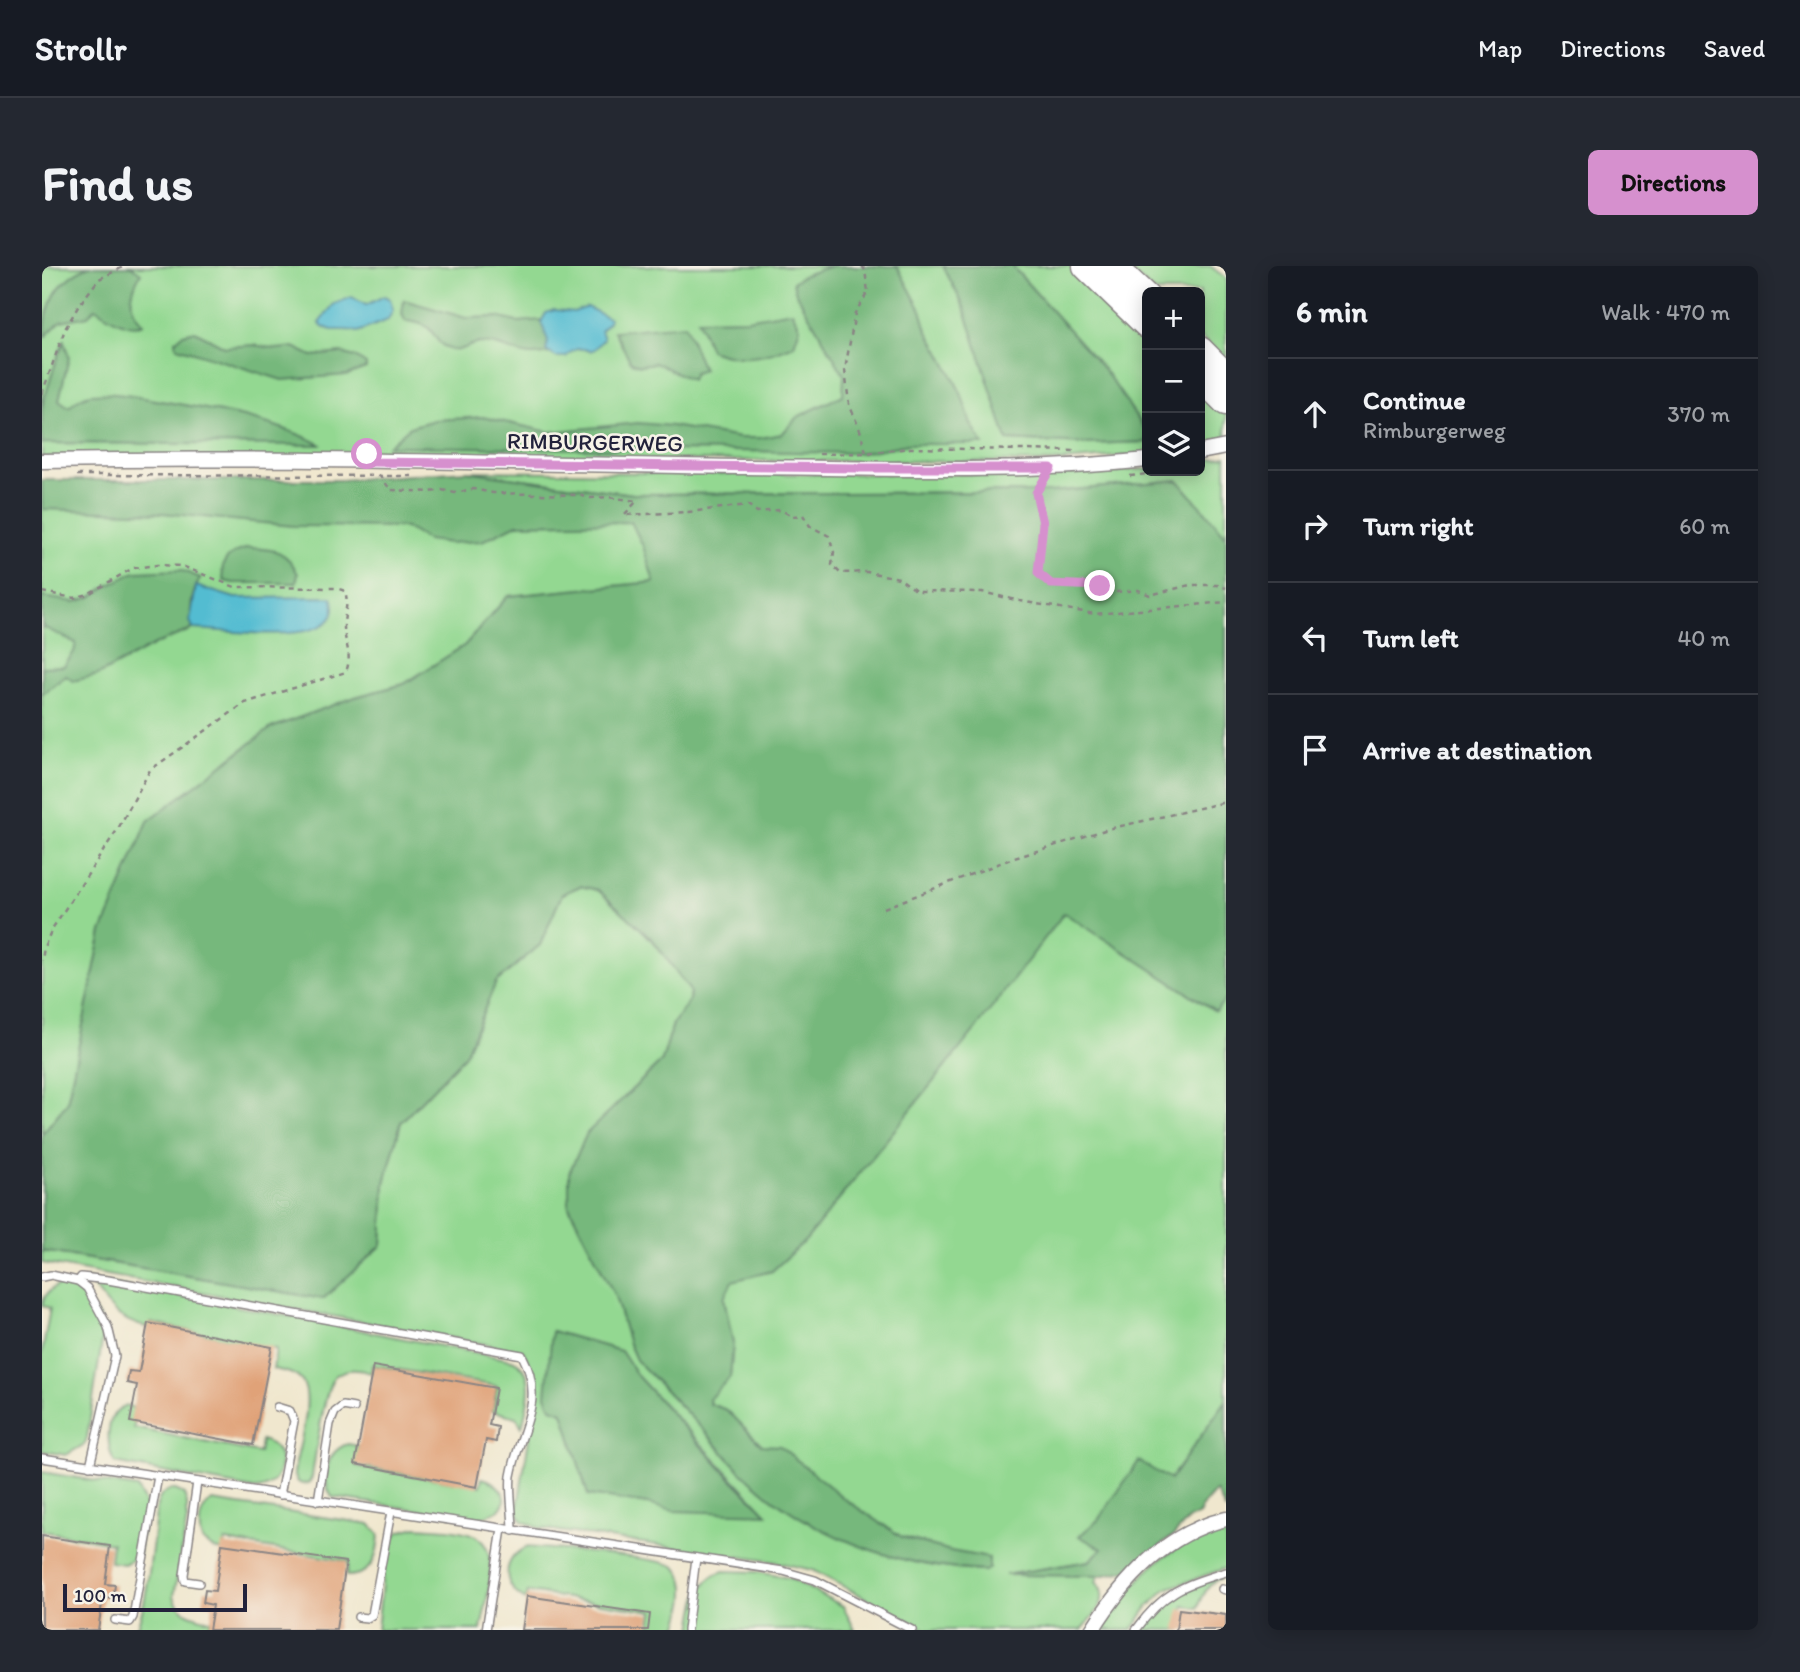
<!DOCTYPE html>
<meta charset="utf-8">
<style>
body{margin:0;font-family:Itim,sans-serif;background:#242831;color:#f1f3f6}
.controls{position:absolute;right:21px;top:21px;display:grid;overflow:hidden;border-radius:10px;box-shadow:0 4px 18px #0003}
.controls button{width:63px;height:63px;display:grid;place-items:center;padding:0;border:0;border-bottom:2px solid #363941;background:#171b24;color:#f1f3f6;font:35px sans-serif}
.scale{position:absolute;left:21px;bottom:18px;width:184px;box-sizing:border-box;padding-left:7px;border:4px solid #22223b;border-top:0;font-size:19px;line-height:24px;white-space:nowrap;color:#22223b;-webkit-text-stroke:5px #f7f3e8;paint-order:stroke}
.stop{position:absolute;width:21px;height:21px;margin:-16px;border:5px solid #d690ce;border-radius:50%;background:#fff}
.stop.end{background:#d690ce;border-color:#fff;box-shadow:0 2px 7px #0008}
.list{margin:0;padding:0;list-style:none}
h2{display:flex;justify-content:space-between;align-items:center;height:91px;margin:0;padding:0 28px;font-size:30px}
h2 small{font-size:23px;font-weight:400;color:#9ea1a6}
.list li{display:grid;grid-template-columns:46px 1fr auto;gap:21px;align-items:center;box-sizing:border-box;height:112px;padding:0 28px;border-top:2px solid #363941}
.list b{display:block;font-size:26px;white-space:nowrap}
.list p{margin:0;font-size:23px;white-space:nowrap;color:#9ea1a6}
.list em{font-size:23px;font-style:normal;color:#9ea1a6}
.icon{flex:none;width:38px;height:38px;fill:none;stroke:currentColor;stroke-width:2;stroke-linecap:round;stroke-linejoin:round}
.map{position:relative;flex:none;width:1184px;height:1364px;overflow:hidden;border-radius:10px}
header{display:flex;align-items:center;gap:42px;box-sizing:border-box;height:98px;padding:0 35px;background:#171b24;border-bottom:2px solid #363941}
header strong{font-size:33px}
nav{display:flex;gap:38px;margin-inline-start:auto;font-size:24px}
.intro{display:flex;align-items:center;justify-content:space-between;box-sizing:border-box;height:168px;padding:0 42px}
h1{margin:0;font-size:49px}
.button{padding:18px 32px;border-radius:10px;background:#d690ce;color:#111;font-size:24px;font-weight:700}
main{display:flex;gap:42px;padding:0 42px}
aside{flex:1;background:#171b24;border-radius:10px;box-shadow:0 4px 18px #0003}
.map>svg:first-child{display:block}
</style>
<header>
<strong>Strollr</strong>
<nav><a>Map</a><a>Directions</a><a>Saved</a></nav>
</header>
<div class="intro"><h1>Find us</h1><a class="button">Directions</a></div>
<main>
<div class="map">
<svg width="1184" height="1364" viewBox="0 0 1184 1364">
<rect width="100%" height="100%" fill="#f7f3e8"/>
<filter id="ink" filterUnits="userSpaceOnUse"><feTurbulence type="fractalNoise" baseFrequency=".0143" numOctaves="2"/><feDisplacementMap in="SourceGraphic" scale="14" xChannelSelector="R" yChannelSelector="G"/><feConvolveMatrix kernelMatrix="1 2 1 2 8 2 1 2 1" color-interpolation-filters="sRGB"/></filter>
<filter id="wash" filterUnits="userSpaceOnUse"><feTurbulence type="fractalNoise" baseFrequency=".00686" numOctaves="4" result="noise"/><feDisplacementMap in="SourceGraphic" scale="28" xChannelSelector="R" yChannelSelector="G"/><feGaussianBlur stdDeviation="1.57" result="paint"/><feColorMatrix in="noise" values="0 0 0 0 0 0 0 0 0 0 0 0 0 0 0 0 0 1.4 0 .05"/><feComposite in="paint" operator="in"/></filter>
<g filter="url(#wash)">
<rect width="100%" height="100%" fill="#f0e7ce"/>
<g fill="#93d891" stroke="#5a7d66" stroke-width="2" fill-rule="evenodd">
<path d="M0,0H917L965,174L1043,178L1105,176V188L1009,196L0,191V177L278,178L0,165ZM931,161L940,178H866L817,187Z"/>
<polygon points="970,0 1033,0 1105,69 1105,166 1061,102"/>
<polygon points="1083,0 1168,0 1184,12 1184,95 1158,70 1158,26 1112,26"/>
<polygon points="1158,119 1184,145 1184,182 1172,177 1158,178"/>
<polygon points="1184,190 1184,270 1136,214 1010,226 591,228 424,205 708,208 1033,208 1105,203 1105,205 1158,205 1158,191 1162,194"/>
<polygon points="0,225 608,241 612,317 466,330 423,379 362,418 313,431 60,666 25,837 0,868"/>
<path d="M538,620C543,621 549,622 554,624C579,634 634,701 648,725L647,735L631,758L620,795L584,829L527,941L573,1030L587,1078L594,1093C617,1118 641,1143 664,1167C674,1178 682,1190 693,1199C763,1263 847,1301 943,1305L947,1292L906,1285L860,1271L720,1179L685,1144L668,1138L666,1133L688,1110L691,1077L682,1032L690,1014L730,1005L1022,646L1173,745L1184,732V1135L1127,1214L1089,1255L1047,1295L968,1308L1057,1310L1054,1316C1070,1335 1052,1348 1040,1364H885L770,1304L734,1296L497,1262L480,1255L475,1245L495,1125L494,1112L481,1085L0,997V985L281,1033L340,979L343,917L359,856L423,789L454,716L498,679L520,628ZM510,1065L579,1085L596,1111L724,1247L545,1225L521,1146Z"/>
<path d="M46,1013L257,1052L470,1094C497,1105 485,1140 480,1161L474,1151L451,1145L455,1120L330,1099L329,1107C317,1103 303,1101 293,1110C282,1120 273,1192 270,1211L267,1217L260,1218L256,1216L252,1207C255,1186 272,1136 261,1117C255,1107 242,1105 231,1103L234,1083L109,1057L107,1062C72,1053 67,1041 46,1013Z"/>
<path d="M16,1019C40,1018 54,1044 62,1063L45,1172L43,1178L24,1189L0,1185V1088L8,1042L0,1040C1,1030 7,1024 16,1019Z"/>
<path d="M85,1140L94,1143L92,1162L217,1187L219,1174C251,1181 241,1225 211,1223L73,1197C63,1182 63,1142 85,1140Z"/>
<path d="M306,1178L317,1180L314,1200L438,1220L440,1212C453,1215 471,1229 457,1244C452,1248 442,1250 436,1253L290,1231C278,1213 285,1184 306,1178Z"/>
<polygon points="0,1206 95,1222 104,1239 96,1291 82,1298 68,1296 70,1277 0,1265"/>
<path d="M131,1223L142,1228L145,1238V1253L132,1330C138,1348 151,1350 168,1354L167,1364H93C106,1343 111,1267 115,1239C118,1229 121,1226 131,1223Z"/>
<path d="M170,1235L328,1258L337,1268C336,1291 330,1310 304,1310L306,1295L183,1275L181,1285L172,1283L160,1274C155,1261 158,1242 170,1235Z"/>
<path d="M374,1261C392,1262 412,1262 429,1268C463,1280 443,1337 439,1364H335L343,1289L356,1266Z"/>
<path d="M1184,1261V1302L1124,1323L1106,1341L1090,1364H1058C1097,1310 1118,1281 1184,1261Z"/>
<path d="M485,1281C507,1283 625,1291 635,1302C649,1317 642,1342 636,1359L633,1364H608L611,1345L486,1326L484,1334C459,1321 459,1292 485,1281Z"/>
<path d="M681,1305L715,1306L747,1312L801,1340L813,1364H650C654,1339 654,1315 681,1305Z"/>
<path d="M1184,1307V1310C1167,1315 1162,1326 1156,1342L1142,1340L1139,1364H1097L1125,1331Z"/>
</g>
<g fill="#76b87b" stroke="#4c6d5b" stroke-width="2">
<path d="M48,0H89L99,7C88,26 84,41 101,58C86,65 65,50 53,42L46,50L19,55L3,71C2,39 17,11 48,0Z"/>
<polygon points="789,0 855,0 879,44 885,64 898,86 919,127 929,158 941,178 866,178 818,187 346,180 368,161 392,154 441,151 507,166 596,157 630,160 698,172 718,172 740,168 755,151 801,129 802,109 754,27 751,16 762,9"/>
<polygon points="901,0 970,0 1061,102 1105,166 1105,176 1043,178 965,174 922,41"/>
<path d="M362,34L424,52L455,51L475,56L500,54L506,75L505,85L508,87C476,95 465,77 439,77C428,77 418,88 407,83C385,73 399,58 363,55L360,48Z"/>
<path d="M750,45L758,61L752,79C722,92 699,96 668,84L656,54L705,53Z"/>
<polygon points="643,59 661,104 652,107 649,114 615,97 598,99 589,96 572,65"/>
<polygon points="153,65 183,81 212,79 235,83 252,81 270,90 299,87 313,91 324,98 324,102 305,109 240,114 135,81 133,75 141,68"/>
<path d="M22,75L27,91L17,134L27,141C33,135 40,129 49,128C72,126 97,131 119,135C173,144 231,154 280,179L0,177V141L15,92Z"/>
<path d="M424,205L591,228L1009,226L1136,214L1184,270V732L1174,745L1022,647L933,764L764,974L730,1005L690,1015L682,1032L691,1077L688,1111L667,1133L668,1138L685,1144L720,1179L738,1180L804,1234L860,1271L909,1285L947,1292V1302L943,1305C859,1302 770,1271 708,1214C693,1201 681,1186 668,1171C643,1145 619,1119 594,1094L587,1078L573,1030L527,940V907L545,867L620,795L631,758L647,735L648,725L611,674L556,624L538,620L520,628L498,679L454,716L423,789L359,856L343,917L340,979L281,1033L0,985V868L25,837L60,666L106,555L229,462L313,431L362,418L423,379L466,330L612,316L601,280L589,256L475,258L440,275L408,277L385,274L362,261L251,260L120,247L0,243V214H300Z"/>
<path d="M206,282C231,283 244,283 256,308L254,317H191L182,315C176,294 187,288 206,282Z"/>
<path d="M138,304L159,312C150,324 146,348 151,363L116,377L56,409L31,415L24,410L0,428V401L22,400L32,386L34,377L3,362L0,358V331L33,336L49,331L67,319L93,306Z"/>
<polygon points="510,1065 579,1085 596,1111 682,1205 725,1248 631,1245 605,1238 546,1229 521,1146 509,1142 504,1129"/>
<polygon points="1184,1135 1184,1245 1174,1225 1160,1241 1157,1249 1147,1253 1132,1269 1089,1304 1057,1310 963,1309 1047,1295 1060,1283 1037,1270 1056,1254 1097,1195 1128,1214"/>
</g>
<g fill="#53bcd1" stroke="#3a6f86" stroke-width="2">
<path d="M342,30L348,33L351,44L346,54L316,66C299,60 291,70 277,57L292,38L310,31L324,39Z"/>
<path d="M545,41L567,52V56L559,64L562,73L553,83L548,85C537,81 532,82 524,91H514L504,85L506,75L499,56L504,47L512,44L532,46Z"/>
<path d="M154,320L193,332L290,331C310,386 177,363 151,363L148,355Z"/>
</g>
<g id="blocks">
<g fill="#e0a278">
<polygon points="106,1057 230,1081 211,1179 88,1156 95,1119 85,1117 87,1105 97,1106"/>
<polygon points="331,1100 454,1122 447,1159 456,1161 454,1176 444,1174 435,1221 313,1198"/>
<polygon points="0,1270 68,1280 63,1318 73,1319 71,1333 61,1331 56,1364 0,1364"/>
<polygon points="180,1278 304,1296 294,1364 167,1364 171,1339 161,1337 163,1324 173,1325"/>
<polygon points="485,1330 608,1348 606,1364 480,1364"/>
<polygon points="1137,1343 1184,1349 1184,1364 1134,1364"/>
</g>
</g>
</g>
<g filter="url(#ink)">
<use href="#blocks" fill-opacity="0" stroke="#898484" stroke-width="2"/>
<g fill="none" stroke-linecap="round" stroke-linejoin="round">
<defs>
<g id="lane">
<polyline points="0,1011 9,1009 36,1015 45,1022 66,1061 73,1090 48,1200"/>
<path d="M36,1015L39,1011L66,1014L480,1089C505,1136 477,1164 469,1210C467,1224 471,1249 471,1265"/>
<polyline points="235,1141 248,1145 252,1155 238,1229"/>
<polyline points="0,1192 741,1305 773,1314 870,1364"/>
<polyline points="155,1216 142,1309 143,1315 157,1317"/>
<polyline points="276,1235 288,1158 293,1146 301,1140 312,1142"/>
<polyline points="1180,1323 1184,1324"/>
<polyline points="316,1351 325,1352 330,1349 349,1246"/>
<polyline points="73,1354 88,1356 91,1351 116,1210"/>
<polyline points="444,1364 460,1263"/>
<polyline points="645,1364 654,1292"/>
<path d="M1094,1364C1121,1326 1141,1319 1184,1306"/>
</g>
<g id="street">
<polyline points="1158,186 1184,181"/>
<path d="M0,195C235,190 471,198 706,201C839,202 973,208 1105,194"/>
<path d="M1050,1364C1082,1313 1124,1267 1184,1253"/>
</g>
<g id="highway">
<polyline points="1044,0 1105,59"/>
<polyline points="1071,0 1105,32"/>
<polyline points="1158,84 1184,110"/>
<polyline points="1158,110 1184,136"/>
</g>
</defs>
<use href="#lane" stroke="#898484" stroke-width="10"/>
<use href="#street" stroke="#898484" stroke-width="17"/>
<use href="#highway" stroke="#898484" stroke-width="29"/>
<g stroke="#898484" stroke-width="2.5" stroke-dasharray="5 5" stroke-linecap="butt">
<polyline points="820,0 823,4 826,26 813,47 803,104 807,138 818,164 824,187"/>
<polyline points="0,128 23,63 37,39 57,13 83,0"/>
<polyline points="777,188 824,187 868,182 1036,185"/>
<polyline points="35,209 375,210"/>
<polyline points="337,209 349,224 388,226 400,224 413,227 431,223 451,227 537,229 548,232 566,231 595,235 582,249 646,246 706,239 715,246 739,244 750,250 761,249 768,260 787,270 792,286 790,299 798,307 825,306 857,312 875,325 940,326 978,335 1053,348 1184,336"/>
<polyline points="1088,210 1132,205"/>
<polyline points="1001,213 994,227 1001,257 996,307 1009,318 1058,320 1075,326 1096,324 1108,329 1148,319 1175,319 1184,322"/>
<path d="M0,326L32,332L46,328L91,302L115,299L140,300L193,321L294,322L303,325C307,338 302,347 302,360C302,378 311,387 304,406L203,437L108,504L77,561L10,663L2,681L0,695"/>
<polyline points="842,642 966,594 1066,563 1184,536"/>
</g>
<use href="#lane" stroke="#fff" stroke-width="7"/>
<use href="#street" stroke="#fff" stroke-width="14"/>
<use href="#highway" stroke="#fff" stroke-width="26"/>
</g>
</g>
<g fill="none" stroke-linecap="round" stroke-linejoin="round" filter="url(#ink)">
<polyline stroke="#d690ce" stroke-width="9" points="325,188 329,196 817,202 1009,202 994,227 1001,257 996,307 1009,318 1058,320"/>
</g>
<g text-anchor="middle" stroke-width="5" stroke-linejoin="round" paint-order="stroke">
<g font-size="23" fill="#22223b" stroke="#f7f3e8">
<text transform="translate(553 176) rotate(1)" y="8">RIMBURGERWEG</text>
</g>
</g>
</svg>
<div class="controls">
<button>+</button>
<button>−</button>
<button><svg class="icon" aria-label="layers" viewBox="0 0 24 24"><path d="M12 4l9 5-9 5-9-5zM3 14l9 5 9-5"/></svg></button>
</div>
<div class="scale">100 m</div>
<div class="stop" style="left:325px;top:188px"></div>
<div class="stop end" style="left:1058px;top:320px"></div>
</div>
<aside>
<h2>6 min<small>Walk · 470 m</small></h2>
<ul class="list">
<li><svg class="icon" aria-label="ahead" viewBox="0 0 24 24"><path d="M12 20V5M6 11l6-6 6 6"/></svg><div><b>Continue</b><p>Rimburgerweg</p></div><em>370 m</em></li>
<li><svg class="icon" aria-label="right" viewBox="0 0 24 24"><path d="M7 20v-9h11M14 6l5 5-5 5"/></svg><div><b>Turn right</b></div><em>60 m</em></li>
<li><svg class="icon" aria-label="left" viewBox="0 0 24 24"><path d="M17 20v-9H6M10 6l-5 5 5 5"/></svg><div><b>Turn left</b></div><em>40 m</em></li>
<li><svg class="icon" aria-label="arrive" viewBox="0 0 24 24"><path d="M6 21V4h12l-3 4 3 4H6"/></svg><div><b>Arrive at destination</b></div></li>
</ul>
</aside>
</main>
